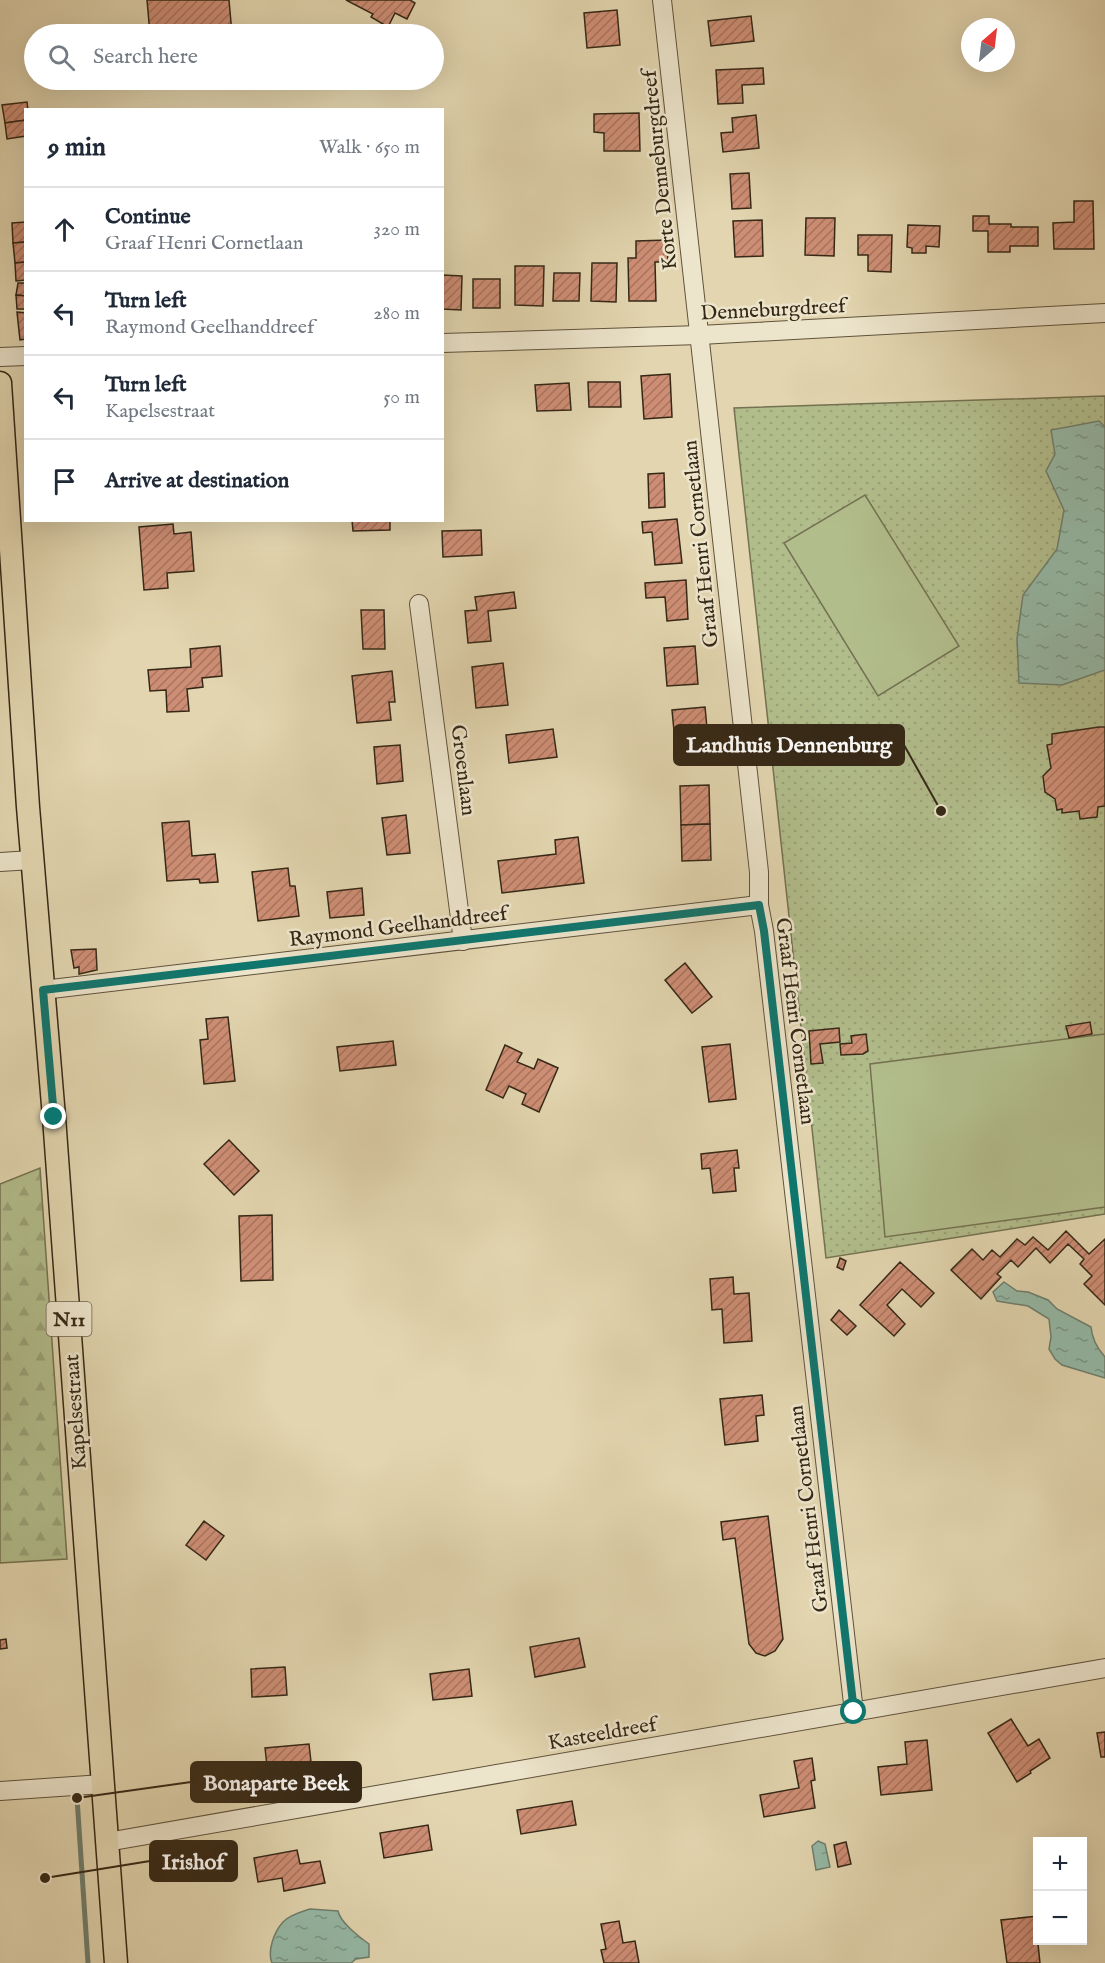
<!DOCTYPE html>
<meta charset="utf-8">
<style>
body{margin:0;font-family:"IM FELL English",serif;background:#f6f6f7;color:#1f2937}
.controls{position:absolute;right:18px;bottom:18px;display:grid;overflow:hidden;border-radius:0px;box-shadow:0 6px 24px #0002}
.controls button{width:54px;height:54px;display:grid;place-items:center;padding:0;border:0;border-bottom:2px solid #e0e1e3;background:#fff;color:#1f2937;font:30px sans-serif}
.compass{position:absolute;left:961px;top:18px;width:54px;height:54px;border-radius:50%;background:#fff;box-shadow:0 6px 24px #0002;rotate:28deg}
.stop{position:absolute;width:18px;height:18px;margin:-14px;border:4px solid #0f766e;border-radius:50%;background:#fff}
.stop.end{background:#0f766e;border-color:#fff;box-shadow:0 2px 6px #0008}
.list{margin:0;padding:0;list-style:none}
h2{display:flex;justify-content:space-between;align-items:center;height:78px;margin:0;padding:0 24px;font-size:26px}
h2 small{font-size:20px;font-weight:400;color:#747a83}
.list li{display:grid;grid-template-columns:39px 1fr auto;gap:18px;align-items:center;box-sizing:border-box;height:84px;padding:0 24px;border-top:2px solid #e0e1e3}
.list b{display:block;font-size:22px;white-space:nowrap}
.list p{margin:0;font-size:20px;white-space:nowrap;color:#747a83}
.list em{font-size:20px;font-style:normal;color:#747a83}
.icon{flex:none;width:33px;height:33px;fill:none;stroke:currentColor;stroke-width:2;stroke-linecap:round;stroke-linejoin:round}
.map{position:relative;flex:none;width:1105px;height:1963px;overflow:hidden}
.search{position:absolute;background:#fff;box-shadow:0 6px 24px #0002;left:24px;top:24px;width:420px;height:66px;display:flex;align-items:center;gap:15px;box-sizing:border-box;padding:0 21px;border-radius:33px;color:#747a83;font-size:22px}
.panel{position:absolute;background:#fff;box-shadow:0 6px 24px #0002;left:24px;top:108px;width:420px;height:414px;border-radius:0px}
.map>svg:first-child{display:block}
</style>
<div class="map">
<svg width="1105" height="1963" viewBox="0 0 1105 1963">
<defs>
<pattern id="forest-firs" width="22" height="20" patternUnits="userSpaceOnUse" patternTransform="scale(1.5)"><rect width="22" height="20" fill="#b2bd8c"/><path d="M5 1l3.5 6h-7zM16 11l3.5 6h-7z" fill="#9aa278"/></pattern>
<pattern id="park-dots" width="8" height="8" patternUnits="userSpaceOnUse" patternTransform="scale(1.5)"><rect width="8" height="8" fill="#b2bd8c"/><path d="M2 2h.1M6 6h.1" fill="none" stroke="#9aa278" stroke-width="1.8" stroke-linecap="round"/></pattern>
<pattern id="water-ripples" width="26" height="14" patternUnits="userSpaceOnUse" patternTransform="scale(1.5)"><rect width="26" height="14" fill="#95b9a7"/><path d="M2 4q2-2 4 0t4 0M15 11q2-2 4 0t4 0" fill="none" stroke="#7a9687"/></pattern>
<pattern id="building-hatch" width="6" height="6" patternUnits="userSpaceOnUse" patternTransform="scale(1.5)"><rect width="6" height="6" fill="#ce8e75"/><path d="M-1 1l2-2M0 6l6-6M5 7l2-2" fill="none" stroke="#a8745f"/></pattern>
</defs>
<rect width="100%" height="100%" fill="#e2d5af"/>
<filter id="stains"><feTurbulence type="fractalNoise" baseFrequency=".00333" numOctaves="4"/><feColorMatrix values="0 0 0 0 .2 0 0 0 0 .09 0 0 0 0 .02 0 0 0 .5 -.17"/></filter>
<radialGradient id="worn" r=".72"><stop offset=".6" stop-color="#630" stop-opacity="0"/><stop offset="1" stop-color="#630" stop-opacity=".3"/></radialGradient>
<polygon fill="url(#forest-firs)" stroke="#747251" stroke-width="1.5" points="40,1168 67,1559 0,1563 0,1184"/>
<polygon fill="url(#park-dots)" stroke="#747251" stroke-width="1.5" points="1105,396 1105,1214 826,1258 734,408"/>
<g fill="#b2bd8c" stroke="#747251" stroke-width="1.5">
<polygon points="865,495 959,646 878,696 784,543"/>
<polygon points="1105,1034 1105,1207 885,1237 870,1064"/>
</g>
<g fill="url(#water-ripples)" stroke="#6f7f6d" stroke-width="1.5">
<polygon points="1099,421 1105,427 1105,670 1062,685 1019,683 1017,639 1023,595 1057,549 1064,510 1046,471 1055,454 1051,430"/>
<path d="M1004,1282L1017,1291L1028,1292L1048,1300L1057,1309L1091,1327C1092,1339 1097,1348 1105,1357V1378L1062,1365L1055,1359L1049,1349L1051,1337L1049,1319L1028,1306L997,1301L993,1292Z"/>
<polygon points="818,1841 825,1844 830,1867 816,1870 812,1846"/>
<path d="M310,1909L338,1911C340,1922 359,1937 369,1944V1957L356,1959L351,1963H272C267,1951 274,1932 283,1922C289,1915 301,1912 310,1909Z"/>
</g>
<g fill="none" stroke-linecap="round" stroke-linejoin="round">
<polyline stroke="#6f7f6d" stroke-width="5" points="77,1798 88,1963"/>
</g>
<g fill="url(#building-hatch)" stroke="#352816" stroke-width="1.5">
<polygon points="147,0 229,0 232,34 150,34"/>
<polygon points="346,0 410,0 415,3 407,19 395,13 388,27 371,17 373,14"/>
<polygon points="617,10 620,45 587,48 584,13"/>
<polygon points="751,16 754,41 711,46 708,21"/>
<polygon points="763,68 764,84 742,85 743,103 718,104 716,70"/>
<polygon points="27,102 28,110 26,110 26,120 5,123 2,105"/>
<polygon points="639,113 640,151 604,151 604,133 594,132 594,114"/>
<polygon points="756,115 759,148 723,152 721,133 733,132 732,118"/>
<polygon points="26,120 26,136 7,139 5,123"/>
<polygon points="749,173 751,208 732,209 730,174"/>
<polygon points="1074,201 1093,201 1094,249 1054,249 1053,223 1074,222"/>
<polygon points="973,216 989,216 989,224 1011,224 1011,227 1038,227 1038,246 1010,246 1010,252 988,252 988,231 973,231"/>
<polygon points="806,218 835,218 834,256 805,255"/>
<polygon points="762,220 763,256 735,257 733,221"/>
<polygon points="26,222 26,242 13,243 12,223"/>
<polygon points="908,225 940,226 939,247 926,246 926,253 912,253 912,248 907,247"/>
<polygon points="858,235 892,235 891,272 868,271 868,255 858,255"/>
<polygon points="667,240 668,262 655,262 656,301 629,301 628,258 636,258 636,241"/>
<polygon points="26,242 26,262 15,263 13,243"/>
<polygon points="26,262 26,280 16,281 15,263"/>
<polygon points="592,263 617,263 616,302 591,301"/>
<polygon points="515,266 544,266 543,306 515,305"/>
<polygon points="554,273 580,273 579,301 553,301"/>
<polygon points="442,275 462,276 461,310 442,309"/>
<rect x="473" y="279" width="27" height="29"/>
<polygon points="18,283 26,283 26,296 16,295"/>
<polygon points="16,295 26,296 26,309 17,309"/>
<polygon points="17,312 26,313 26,339 20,340"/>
<polygon points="670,374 672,417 644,419 641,376"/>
<polygon points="588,382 620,382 621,407 589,407"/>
<polygon points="569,383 571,410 537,411 535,385"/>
<polygon points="664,473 665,507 649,508 648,474"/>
<polygon points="677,519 682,563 655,565 652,532 643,533 642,522"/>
<polygon points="352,520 390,520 390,530 353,531"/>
<polygon points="173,524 174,534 191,532 194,571 167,573 168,588 144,590 139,527"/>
<polygon points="481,530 482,555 443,557 442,531"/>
<polygon points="686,580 688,619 667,621 665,597 646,598 645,583"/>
<polygon points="514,592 516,608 488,611 491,641 468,643 465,611 477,610 475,597"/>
<polygon points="361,610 384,610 385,649 363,649"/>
<polygon points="220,646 222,676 202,678 203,687 187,689 189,711 167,712 166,690 150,691 148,670 191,667 190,649"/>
<polygon points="695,646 698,684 667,686 664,648"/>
<polygon points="503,663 508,705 476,708 472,667"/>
<polygon points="392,671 395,702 389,702 391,720 357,723 352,676"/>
<polygon points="705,707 707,728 699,729 701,749 676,752 672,710"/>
<polygon points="1099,727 1105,727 1105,806 1098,807 1097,817 1080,819 1079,811 1062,813 1062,809 1057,810 1055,799 1045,792 1043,776 1051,768 1047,745 1052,744 1052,734"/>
<polygon points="553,729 557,757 509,763 506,735"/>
<polygon points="400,745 403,781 377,784 374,747"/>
<polygon points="709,785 710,824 681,825 680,786"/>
<polygon points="406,815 410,853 387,855 382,818"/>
<polygon points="189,821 192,856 215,854 218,882 200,883 199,879 167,881 162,823"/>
<polygon points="710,824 711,860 682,861 681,825"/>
<polygon points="578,837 584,883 502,893 498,861 556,854 555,840"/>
<polygon points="288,868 290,886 295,886 299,916 258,921 252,872"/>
<polygon points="362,888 364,915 330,918 327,892"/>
<polygon points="96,949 97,970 79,974 79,967 74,968 71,950"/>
<polygon points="685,963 712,997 692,1013 665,980"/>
<polygon points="228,1017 235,1081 204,1084 200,1040 208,1039 206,1019"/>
<polygon points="1090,1022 1092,1034 1069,1038 1066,1026"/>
<polygon points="839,1028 840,1042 820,1044 823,1063 811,1064 809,1031"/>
<polygon points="866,1034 868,1051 863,1054 841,1055 840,1044 852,1043 851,1036"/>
<polygon points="393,1041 396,1065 340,1071 337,1047"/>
<polygon points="730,1044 736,1099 709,1102 702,1047"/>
<polygon points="505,1045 522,1053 517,1062 534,1069 538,1059 558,1068 539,1112 522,1104 526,1094 509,1086 503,1098 486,1090"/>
<polygon points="229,1140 259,1171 234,1195 204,1164"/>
<polygon points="737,1150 739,1168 734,1168 736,1191 713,1193 710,1168 702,1169 701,1154"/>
<polygon points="272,1215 273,1280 241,1281 239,1216"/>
<polygon points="1066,1231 1089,1254 1105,1239 1105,1305 1084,1284 1092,1276 1080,1264 1084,1259 1068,1244 1050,1263 1036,1248 1018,1267 1011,1260 997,1274 1001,1277 981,1299 951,1270 972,1249 983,1260 992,1250 1000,1257 1017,1239 1025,1245 1033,1237 1048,1250"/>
<polygon points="840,1258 846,1261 843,1270 837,1267"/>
<polygon points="900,1262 934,1293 921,1307 902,1289 887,1305 905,1324 894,1336 860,1305"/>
<polygon points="733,1277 734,1294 749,1293 752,1341 724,1343 722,1309 712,1310 710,1279"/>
<polygon points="839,1310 856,1326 847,1335 831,1320"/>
<polygon points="762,1395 764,1415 756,1416 758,1441 725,1445 720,1399"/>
<polygon points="768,1516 783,1639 775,1651 765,1656 756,1653 749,1644 735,1538 723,1540 721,1522"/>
<polygon points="204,1521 224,1536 206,1560 186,1545"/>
<polygon points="579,1638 585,1667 535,1677 530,1647"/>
<polygon points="6,1639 7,1648 0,1649 0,1640"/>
<polygon points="285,1667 287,1695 252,1697 251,1669"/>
<polygon points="469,1669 472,1696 433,1700 430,1674"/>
<polygon points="1011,1719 1028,1746 1039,1739 1050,1758 1030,1771 1031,1773 1017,1782 988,1733"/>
<polygon points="1105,1732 1105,1757 1101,1757 1097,1733"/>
<polygon points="927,1740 932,1790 881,1795 878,1767 907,1764 905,1742"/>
<polygon points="309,1744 312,1771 268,1775 265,1748"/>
<polygon points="812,1758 815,1780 811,1781 815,1808 764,1817 760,1795 799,1788 794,1761"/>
<polygon points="572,1801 576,1825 521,1834 517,1810"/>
<polygon points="428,1825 432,1850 384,1858 380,1833"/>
<polygon points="846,1842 851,1864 838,1867 834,1845"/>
<polygon points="297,1850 300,1864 320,1861 325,1883 284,1891 282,1878 258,1882 254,1858"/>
<polygon points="1038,1916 1037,1934 1040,1963 1007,1963 1001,1920"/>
<polygon points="619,1921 623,1943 635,1941 639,1963 604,1963 601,1950 606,1949 601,1924"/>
</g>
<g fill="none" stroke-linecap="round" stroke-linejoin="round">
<defs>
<g id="minor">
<polyline points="662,0 759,872 759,905 764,931 854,1712"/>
<polyline points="442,343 700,335 1105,313"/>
<polyline points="0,357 26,356"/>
<polyline points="419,604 463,941"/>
<polyline points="0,862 32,860"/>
<polyline points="43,990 759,905"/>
<polyline points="0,1791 103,1784"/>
<polyline points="107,1842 1105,1668"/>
</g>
<polyline id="major" points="0,383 28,807 54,1117 116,1963"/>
</defs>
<use href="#minor" stroke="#60533c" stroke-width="20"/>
<use href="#major" stroke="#352816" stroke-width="25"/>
<use href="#minor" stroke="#ece4cb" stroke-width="18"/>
<use href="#major" stroke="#e2d5af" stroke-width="22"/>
</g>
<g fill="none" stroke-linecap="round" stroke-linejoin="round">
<polyline stroke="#0f766e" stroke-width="8" points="54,1117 43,990 759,905 764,931 854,1712"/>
</g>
<g text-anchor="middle" stroke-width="5" stroke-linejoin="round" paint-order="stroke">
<rect fill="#ece4cb" stroke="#6c604c" stroke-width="1.5" x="46.5" y="1302" width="45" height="34" rx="4.5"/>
<g font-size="20" font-weight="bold" fill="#352816">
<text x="69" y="1326">N11</text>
</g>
<g font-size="21" fill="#352816" stroke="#ece4cb">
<text transform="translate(659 170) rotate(-96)" y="7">Korte Denneburgdreef</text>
<text transform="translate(773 309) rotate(-3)" y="7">Denneburgdreef</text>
<text transform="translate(700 544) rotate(-96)" y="7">Graaf Henri Cornetlaan</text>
<text transform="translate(464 770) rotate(83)" y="7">Groenlaan</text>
<text transform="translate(398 926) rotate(-7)" y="7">Raymond Geelhanddreef</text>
<text transform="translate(796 1021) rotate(83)" y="7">Graaf Henri Cornetlaan</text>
<text transform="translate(75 1412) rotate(-94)" y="7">Kapelsestraat</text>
<text transform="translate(808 1509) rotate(-97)" y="7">Graaf Henri Cornetlaan</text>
<text transform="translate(602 1733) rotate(-10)" y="7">Kasteeldreef</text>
</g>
</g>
<path fill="none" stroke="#352816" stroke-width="2" d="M941 811L904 745M77 1798L191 1782M45 1878L150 1861"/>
<g fill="#352816" stroke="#ece4cb" stroke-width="2">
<circle cx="941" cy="811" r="6"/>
<circle cx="77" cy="1798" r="6"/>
<circle cx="45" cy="1878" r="6"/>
</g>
<g fill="#352816" stroke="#352816" stroke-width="2">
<rect x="674" y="725" width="230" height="40" rx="6"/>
<rect x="191" y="1762" width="170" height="40" rx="6"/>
<rect x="150" y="1841" width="87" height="40" rx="6"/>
</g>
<g font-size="22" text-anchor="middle" font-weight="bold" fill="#fff">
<text x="789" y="752">Landhuis Dennenburg</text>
<text x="276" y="1790">Bonaparte Beek</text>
<text x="193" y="1869">Irishof</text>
</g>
<rect width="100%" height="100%" filter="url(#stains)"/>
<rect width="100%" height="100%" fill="url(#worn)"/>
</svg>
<div class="controls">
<button>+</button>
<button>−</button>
</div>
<svg class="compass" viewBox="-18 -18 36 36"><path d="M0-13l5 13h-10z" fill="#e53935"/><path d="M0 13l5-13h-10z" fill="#747a83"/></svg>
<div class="stop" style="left:854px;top:1712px"></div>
<div class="stop end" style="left:54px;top:1117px"></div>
<div class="search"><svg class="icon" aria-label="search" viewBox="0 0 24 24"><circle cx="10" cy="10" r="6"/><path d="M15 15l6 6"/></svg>Search here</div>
<section class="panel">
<h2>9 min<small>Walk · 650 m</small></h2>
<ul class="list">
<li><svg class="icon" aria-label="ahead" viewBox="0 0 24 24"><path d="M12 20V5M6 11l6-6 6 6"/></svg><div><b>Continue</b><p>Graaf Henri Cornetlaan</p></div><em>320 m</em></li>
<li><svg class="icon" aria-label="left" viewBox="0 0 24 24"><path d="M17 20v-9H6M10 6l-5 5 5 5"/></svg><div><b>Turn left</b><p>Raymond Geelhanddreef</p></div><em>280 m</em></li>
<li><svg class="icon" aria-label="left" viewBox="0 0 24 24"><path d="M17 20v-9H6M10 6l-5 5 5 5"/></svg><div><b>Turn left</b><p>Kapelsestraat</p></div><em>50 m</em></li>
<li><svg class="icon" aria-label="arrive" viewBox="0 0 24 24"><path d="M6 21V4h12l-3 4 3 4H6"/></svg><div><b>Arrive at destination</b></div></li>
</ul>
</section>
</div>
